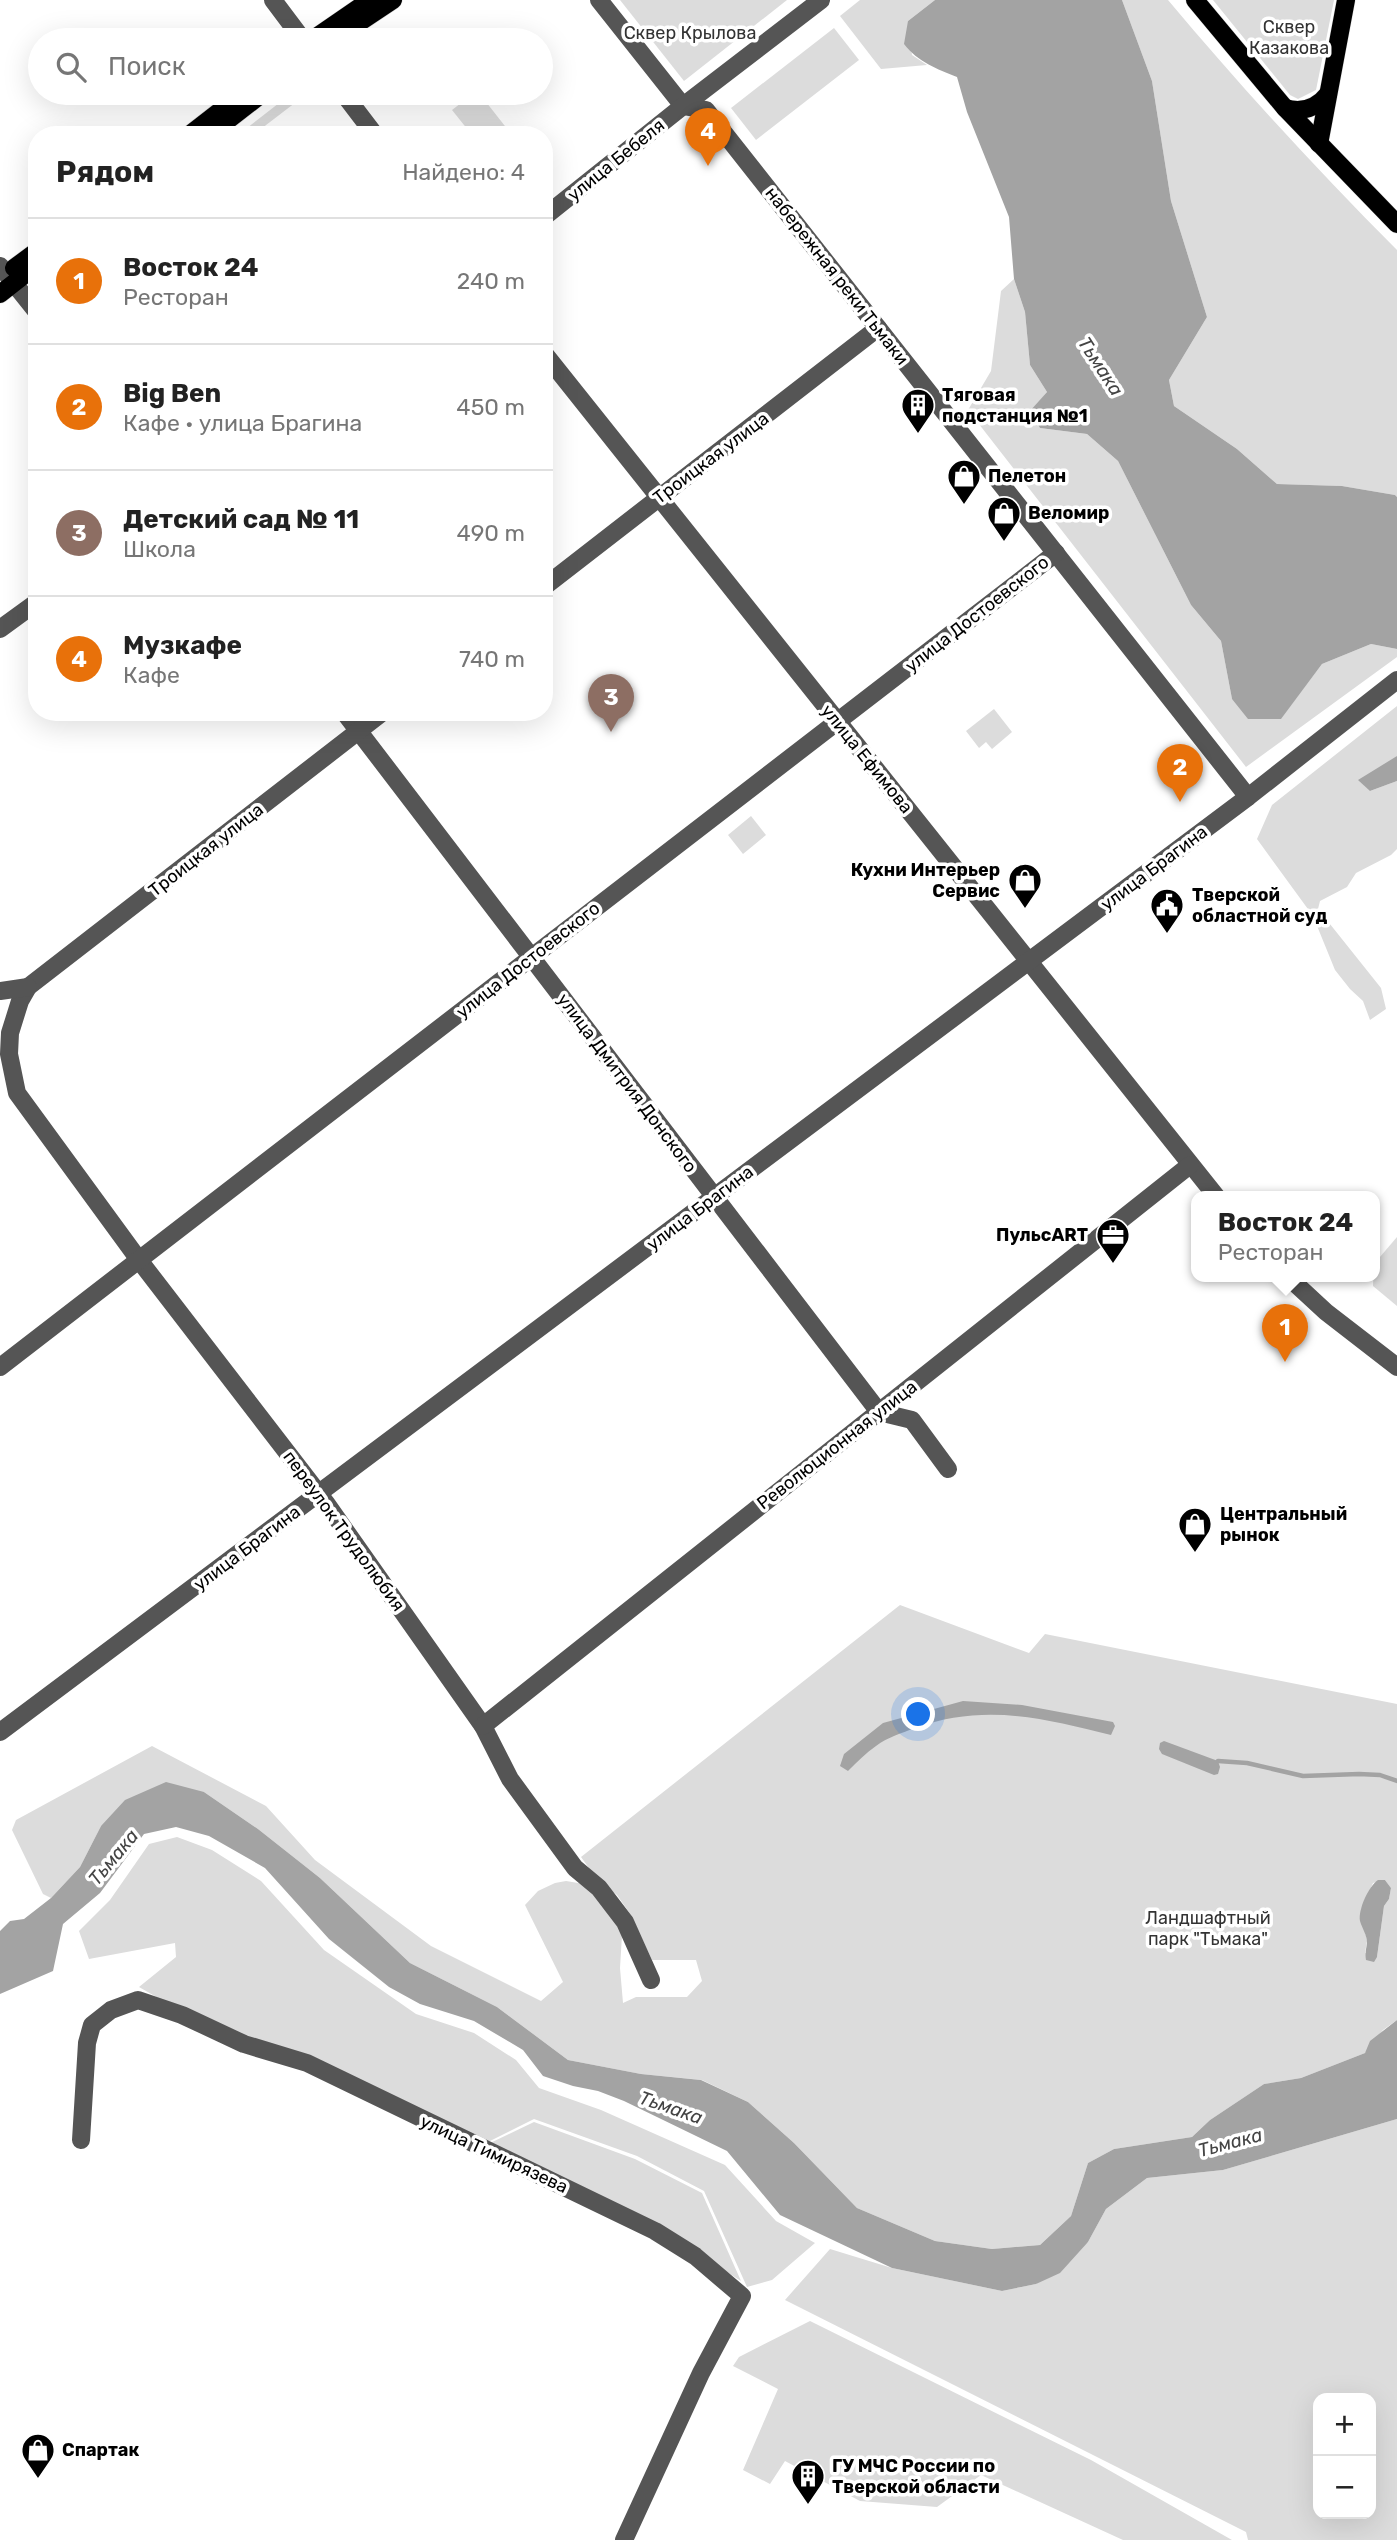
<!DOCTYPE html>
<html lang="ru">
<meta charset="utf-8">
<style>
body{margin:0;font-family:Rubik,sans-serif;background:#f2f2f2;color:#222}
.controls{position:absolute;right:21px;bottom:21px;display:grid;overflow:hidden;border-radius:14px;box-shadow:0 7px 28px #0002}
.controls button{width:63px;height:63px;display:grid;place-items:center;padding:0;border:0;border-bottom:2px solid #e0e0e0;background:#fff;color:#222;font:35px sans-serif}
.you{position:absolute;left:919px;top:1715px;width:24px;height:24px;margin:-18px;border:5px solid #fff;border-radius:50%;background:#1a73e8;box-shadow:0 0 0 10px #1a73e833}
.badge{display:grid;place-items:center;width:46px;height:46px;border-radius:50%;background:#000;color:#fff;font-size:23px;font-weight:700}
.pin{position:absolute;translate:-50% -58px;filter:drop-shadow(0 2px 4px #0008)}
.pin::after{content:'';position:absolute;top:37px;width:24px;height:21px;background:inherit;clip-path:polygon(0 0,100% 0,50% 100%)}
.popup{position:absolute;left:1191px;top:1191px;width:189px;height:91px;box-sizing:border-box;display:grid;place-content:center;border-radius:14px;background:#fff;filter:drop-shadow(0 2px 5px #0005);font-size:23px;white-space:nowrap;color:#767676}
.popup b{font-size:26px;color:#222}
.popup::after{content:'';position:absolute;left:50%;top:100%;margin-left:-14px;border:14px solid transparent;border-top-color:#fff}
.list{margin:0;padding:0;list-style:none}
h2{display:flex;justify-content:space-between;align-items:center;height:91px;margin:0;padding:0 28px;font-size:30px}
h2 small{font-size:23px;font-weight:400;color:#767676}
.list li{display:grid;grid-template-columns:46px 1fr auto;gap:21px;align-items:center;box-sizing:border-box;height:126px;padding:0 28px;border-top:2px solid #e0e0e0}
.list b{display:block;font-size:26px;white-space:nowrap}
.list p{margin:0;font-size:23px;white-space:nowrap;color:#767676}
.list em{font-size:23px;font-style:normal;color:#767676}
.icon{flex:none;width:38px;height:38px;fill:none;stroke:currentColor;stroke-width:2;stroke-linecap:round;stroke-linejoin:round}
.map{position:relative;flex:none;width:1397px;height:2540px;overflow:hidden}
.search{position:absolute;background:#fff;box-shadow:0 7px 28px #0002;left:28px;top:28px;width:525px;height:77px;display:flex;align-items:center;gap:18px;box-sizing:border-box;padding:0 24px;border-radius:38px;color:#767676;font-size:26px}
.panel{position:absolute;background:#fff;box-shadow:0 7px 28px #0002;left:28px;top:126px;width:525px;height:595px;border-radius:28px}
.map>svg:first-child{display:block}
</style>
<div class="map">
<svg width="1397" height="2540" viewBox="0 0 1397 2540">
<rect width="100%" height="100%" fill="#fff"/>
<g fill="#dcdcdc" fill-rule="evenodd">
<polygon points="620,0 787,0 684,81"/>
<polygon points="860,0 935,0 908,21 912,55 927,65 881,69 840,16"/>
<path d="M1122,0H1168C1241,87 1317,170 1397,250V497L1395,495L1342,486L1277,484L1237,449L1174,406L1169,380L1207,317L1171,201L1152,81Z"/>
<polygon points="1213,0 1334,0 1316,90 1298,99 1290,95"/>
<polygon points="834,28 859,60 756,140 731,108"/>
<polygon points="292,93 301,93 304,96 253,135 238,135"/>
<polygon points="474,93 479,93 512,135 472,135 452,110"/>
<polygon points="1014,279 1025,312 1030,365 1047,392 1031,411 1040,428 1087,434 1118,461 1191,605 1221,641 1232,699 1281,718 1322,664 1371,644 1397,649 1397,657 1246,767 968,410 991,371 1001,291"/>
<polygon points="1397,706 1397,756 1370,791 1397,781 1397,849 1391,855 1356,873 1347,887 1320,901 1318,909 1381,988 1386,1009 1370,1020 1363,1001 1350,989 1335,970 1313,916 1257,839 1272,805"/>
<polygon points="994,709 1012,732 992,749 986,742 979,748 966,731"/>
<polygon points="751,816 766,835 743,854 728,835"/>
<polygon points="1397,1237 1397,1306 1373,1286 1374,1264"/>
<path d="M900,1605L1029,1653L1045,1634L1397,1704V2020L1383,2030L1365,2053L1301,2078L1264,2084L1210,2120L1192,2137L1114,2149L1088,2163L1071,2216L1040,2245L992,2249L935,2241L857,2208L794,2143L748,2102L702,2080L641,2074L568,2060L497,2007L410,1963L320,1878L258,1829L204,1792L101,1826L80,1867L51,1898L43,1894L12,1830L16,1820L152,1746L266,1806L315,1860L431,1946L541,2001L563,1982L525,1905L538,1891L555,1883L566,1881L584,1884L609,1910L622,1935L620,1968L623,2003L636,1997H687L702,1981L696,1960H652L631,1915L617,1895L597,1879L581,1857ZM1385,1880L1391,1888L1389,1899L1384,1906L1377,1957L1365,1953L1367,1941L1361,1910L1373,1883Z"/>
<polygon points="177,1837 212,1850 261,1881 324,1950 416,2014 474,2033 516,2060 539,2088 601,2110 725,2165 776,2221 815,2243 772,2280 747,2287 704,2191 637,2156 534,2119 482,2145 181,2011 139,1987 176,1957 175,1943 89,1959 79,1931 110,1900 149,1844"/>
<path d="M1397,2119V2540H1248L1246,2532L785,2300L830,2249L892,2268L1002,2291L1036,2284L1088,2242L1106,2209L1147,2178L1223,2170ZM1318,2398H1371V2514H1318Z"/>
<polygon points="534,2122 635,2159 702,2193 741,2281 663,2231 486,2145"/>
<polygon points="810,2321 1091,2460 1232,2540 1123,2540 981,2475 937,2507 860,2501 785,2461 770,2484 743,2470 778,2389 733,2366 739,2357"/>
</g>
<g fill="#a3a3a3">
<path d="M935,0H1122L1152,81L1171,201L1207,317L1169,380L1174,406L1237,449L1277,484L1342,486L1395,495L1397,497V649L1371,644L1322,664L1281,719H1248L1232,699L1221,641L1191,605L1118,461L1087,434L1040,428L1030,411L1047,392L1030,365L1025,312L1014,279L1009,217L967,112L957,77C937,69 918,62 904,44L908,21Z"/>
<polygon points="1397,756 1397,781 1370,791 1358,780"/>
<path d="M963,1701L1022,1705L1113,1722L1115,1726L1111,1735C1043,1718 984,1703 915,1728C902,1733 888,1737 876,1746C866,1753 857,1762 848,1771L840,1766L844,1754L883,1723Z"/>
<polygon points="1164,1741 1218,1761 1220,1767 1218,1774 1214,1775 1162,1754 1159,1749 1160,1743"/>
<polygon points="166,1782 204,1792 258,1829 320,1878 410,1963 497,2007 568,2060 641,2074 701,2080 748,2102 794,2143 857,2208 935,2241 992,2249 1040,2245 1071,2216 1088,2163 1114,2149 1192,2137 1210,2120 1264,2084 1301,2078 1365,2053 1370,2041 1397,2020 1397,2119 1223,2170 1147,2178 1106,2209 1088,2242 1060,2273 1036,2284 1002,2291 892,2268 780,2215 727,2151 624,2101 598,2091 573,2086 543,2076 523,2050 474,2021 420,2004 389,1987 329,1939 265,1868 209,1836 176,1827 144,1834 100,1893 63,1924 53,1971 0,1994 0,1931 10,1921 24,1919 51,1898 80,1867 101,1826 125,1800"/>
<path d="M1378,1880H1385L1391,1888L1389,1899L1384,1906L1377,1957L1374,1962L1366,1960C1365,1953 1366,1950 1367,1943C1367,1935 1362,1928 1360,1921C1358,1909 1369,1886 1378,1880Z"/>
</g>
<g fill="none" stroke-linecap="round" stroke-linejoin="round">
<polyline stroke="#a3a3a3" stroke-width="4.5" points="1218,1761 1247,1763 1303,1776 1359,1774 1380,1775 1397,1781"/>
<defs>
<g id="major">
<polyline points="1195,0 1285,108 1397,224"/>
<polyline points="312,40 370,0"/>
<polyline points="333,40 393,0"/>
<path d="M1285,108C1302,113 1317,108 1328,94"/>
<polyline points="189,135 243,93"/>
<polyline points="209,135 263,93"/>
<polyline points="1319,144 1346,0"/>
<polyline points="14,268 37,251"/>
<polyline points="0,294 37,265"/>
</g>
</defs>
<use href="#major" stroke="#dbdbdb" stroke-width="19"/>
<g stroke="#555" stroke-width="18">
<polyline points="273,0 303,40"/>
<polyline points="599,0 683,106 706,110 1248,797"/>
<polyline points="343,93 375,135"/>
<polyline points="544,217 683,106 821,0"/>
<polyline points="0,266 37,312"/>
<polyline points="544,353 1216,1196"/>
<polyline points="544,587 878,328"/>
<polyline points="0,629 37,602"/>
<polyline points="344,712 879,1412 912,1420 948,1469"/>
<polyline points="383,712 28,987 20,1001 10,1033 9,1054 17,1093 139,1260 326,1503 483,1726 510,1779 575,1868 599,1888 625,1922 651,1980"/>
<polyline points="0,991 28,987"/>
<polyline points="1287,1276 1326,1312 1397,1367"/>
<polyline points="0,1367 1056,553"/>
<polyline points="483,1726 1190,1165"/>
<polyline points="0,1732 1248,797 1397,680"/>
<polyline points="81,2140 87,2043 92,2025 111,2010 138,2000 182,2015 244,2044 307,2063 655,2231 695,2256 742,2296 701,2373 624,2540"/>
</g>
<use href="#major" stroke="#000" stroke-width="18"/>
</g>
<defs>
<symbol id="building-pin" viewBox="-11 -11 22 30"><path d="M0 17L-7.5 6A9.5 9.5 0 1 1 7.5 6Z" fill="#000" stroke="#fff"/><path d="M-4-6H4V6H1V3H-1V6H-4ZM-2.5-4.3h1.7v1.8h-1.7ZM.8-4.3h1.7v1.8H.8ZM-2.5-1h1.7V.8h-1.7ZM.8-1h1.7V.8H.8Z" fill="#fff"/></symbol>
<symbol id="shop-pin" viewBox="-11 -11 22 30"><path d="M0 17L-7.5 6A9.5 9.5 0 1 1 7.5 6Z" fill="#000" stroke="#fff"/><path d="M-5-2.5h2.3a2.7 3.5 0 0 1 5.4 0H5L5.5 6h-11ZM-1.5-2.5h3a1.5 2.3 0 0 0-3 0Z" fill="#fff"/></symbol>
<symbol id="civic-pin" viewBox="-11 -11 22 30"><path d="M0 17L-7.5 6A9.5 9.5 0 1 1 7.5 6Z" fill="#000" stroke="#fff"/><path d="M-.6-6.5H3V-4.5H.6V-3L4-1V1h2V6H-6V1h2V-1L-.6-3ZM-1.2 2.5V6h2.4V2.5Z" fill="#fff"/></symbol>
<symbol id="office-pin" viewBox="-11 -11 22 30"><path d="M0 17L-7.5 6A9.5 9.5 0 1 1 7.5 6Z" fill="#000" stroke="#fff"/><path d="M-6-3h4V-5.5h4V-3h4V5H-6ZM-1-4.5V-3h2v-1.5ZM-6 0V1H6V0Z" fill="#fff"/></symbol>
</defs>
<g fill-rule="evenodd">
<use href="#building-pin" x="899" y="386" width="38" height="52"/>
<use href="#shop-pin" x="945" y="457" width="38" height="52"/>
<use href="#shop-pin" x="985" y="494" width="38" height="52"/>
<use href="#shop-pin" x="1006" y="861" width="38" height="52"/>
<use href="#civic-pin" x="1148" y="886" width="38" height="52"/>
<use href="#office-pin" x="1094" y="1216" width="38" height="52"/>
<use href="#shop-pin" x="1176" y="1505" width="38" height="52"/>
<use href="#shop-pin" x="19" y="2431" width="38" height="52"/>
<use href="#building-pin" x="789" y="2457" width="38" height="52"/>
</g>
<g text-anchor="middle" stroke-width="7" stroke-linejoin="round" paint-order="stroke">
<g font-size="18" fill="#333" stroke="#fff">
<text x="1289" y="33">Сквер<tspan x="1289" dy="21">Казакова</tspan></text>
<text x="690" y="39">Сквер Крылова</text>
<text x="1208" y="1924">Ландшафтный<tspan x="1208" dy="21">парк "Тьмака"</tspan></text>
</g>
<g font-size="18" fill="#000" stroke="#fff">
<text transform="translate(616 160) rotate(-39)" y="6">улица Бебеля</text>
<text transform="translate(837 276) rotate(52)" y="6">набережная реки Тьмаки</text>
<text transform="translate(711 458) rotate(-37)" y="6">Троицкая улица</text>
<text transform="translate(977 614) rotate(-38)" y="6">улица Достоевского</text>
<text transform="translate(867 759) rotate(51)" y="6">улица Ефимова</text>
<text transform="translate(206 850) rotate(-38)" y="6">Троицкая улица</text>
<text transform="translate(1154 868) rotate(-37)" y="6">улица Брагина</text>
<text transform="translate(528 960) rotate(-38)" y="6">улица Достоевского</text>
<text transform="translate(627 1083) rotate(53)" y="6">улица Дмитрия Донского</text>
<text transform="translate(700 1208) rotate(-37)" y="6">улица Брагина</text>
<text transform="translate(837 1445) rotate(-38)" y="6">Революционная улица</text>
<text transform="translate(344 1531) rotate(54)" y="6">переулок Трудолюбия</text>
<text transform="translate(247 1548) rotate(-37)" y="6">улица Брагина</text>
<text transform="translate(494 2154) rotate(25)" y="6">улица Тимирязева</text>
</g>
<g font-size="18" font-weight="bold" fill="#000" stroke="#fff" text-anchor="start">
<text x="942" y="401">Тяговая<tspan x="942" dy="21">подстанция №1</tspan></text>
<text x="988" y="482">Пелетон</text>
<text x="1028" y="519">Веломир</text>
<text x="1000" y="876" text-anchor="end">Кухни Интерьер<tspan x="1000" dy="21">Сервис</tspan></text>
<text x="1192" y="901">Тверской<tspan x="1192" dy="21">областной суд</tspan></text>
<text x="1088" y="1241" text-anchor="end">ПульсART</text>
<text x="1220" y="1520">Центральный<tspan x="1220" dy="21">рынок</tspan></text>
<text x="62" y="2456">Спартак</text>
<text x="832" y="2472">ГУ МЧС России по<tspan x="832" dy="21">Тверской области</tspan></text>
</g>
<g font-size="19" font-style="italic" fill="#444" stroke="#fff">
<text transform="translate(1101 366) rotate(57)" y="7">Тьмака</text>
<text transform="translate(113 1857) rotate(-50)" y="7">Тьмака</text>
<text transform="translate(671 2107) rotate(19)" y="7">Тьмака</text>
<text transform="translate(1230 2142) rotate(-15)" y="7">Тьмака</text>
</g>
</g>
</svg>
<div class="controls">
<button>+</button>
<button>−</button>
</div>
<div class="you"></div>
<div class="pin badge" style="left:1285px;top:1362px;background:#e8710a">1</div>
<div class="popup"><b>Восток 24</b>Ресторан</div>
<div class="pin badge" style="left:1180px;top:802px;background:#e8710a">2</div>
<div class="pin badge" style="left:611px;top:732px;background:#8d6e63">3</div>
<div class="pin badge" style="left:708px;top:166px;background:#e8710a">4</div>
<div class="search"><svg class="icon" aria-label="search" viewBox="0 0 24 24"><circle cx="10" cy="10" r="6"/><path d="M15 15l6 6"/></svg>Поиск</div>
<section class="panel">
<h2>Рядом<small>Найдено: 4</small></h2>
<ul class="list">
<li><span class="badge" style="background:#e8710a">1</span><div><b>Восток 24</b><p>Ресторан</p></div><em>240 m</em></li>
<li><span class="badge" style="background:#e8710a">2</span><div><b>Big Ben</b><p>Кафе · улица Брагина</p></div><em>450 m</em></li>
<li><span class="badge" style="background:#8d6e63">3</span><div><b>Детский сад № 11</b><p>Школа</p></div><em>490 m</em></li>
<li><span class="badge" style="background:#e8710a">4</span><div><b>Музкафе</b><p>Кафе</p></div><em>740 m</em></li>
</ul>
</section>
</div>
